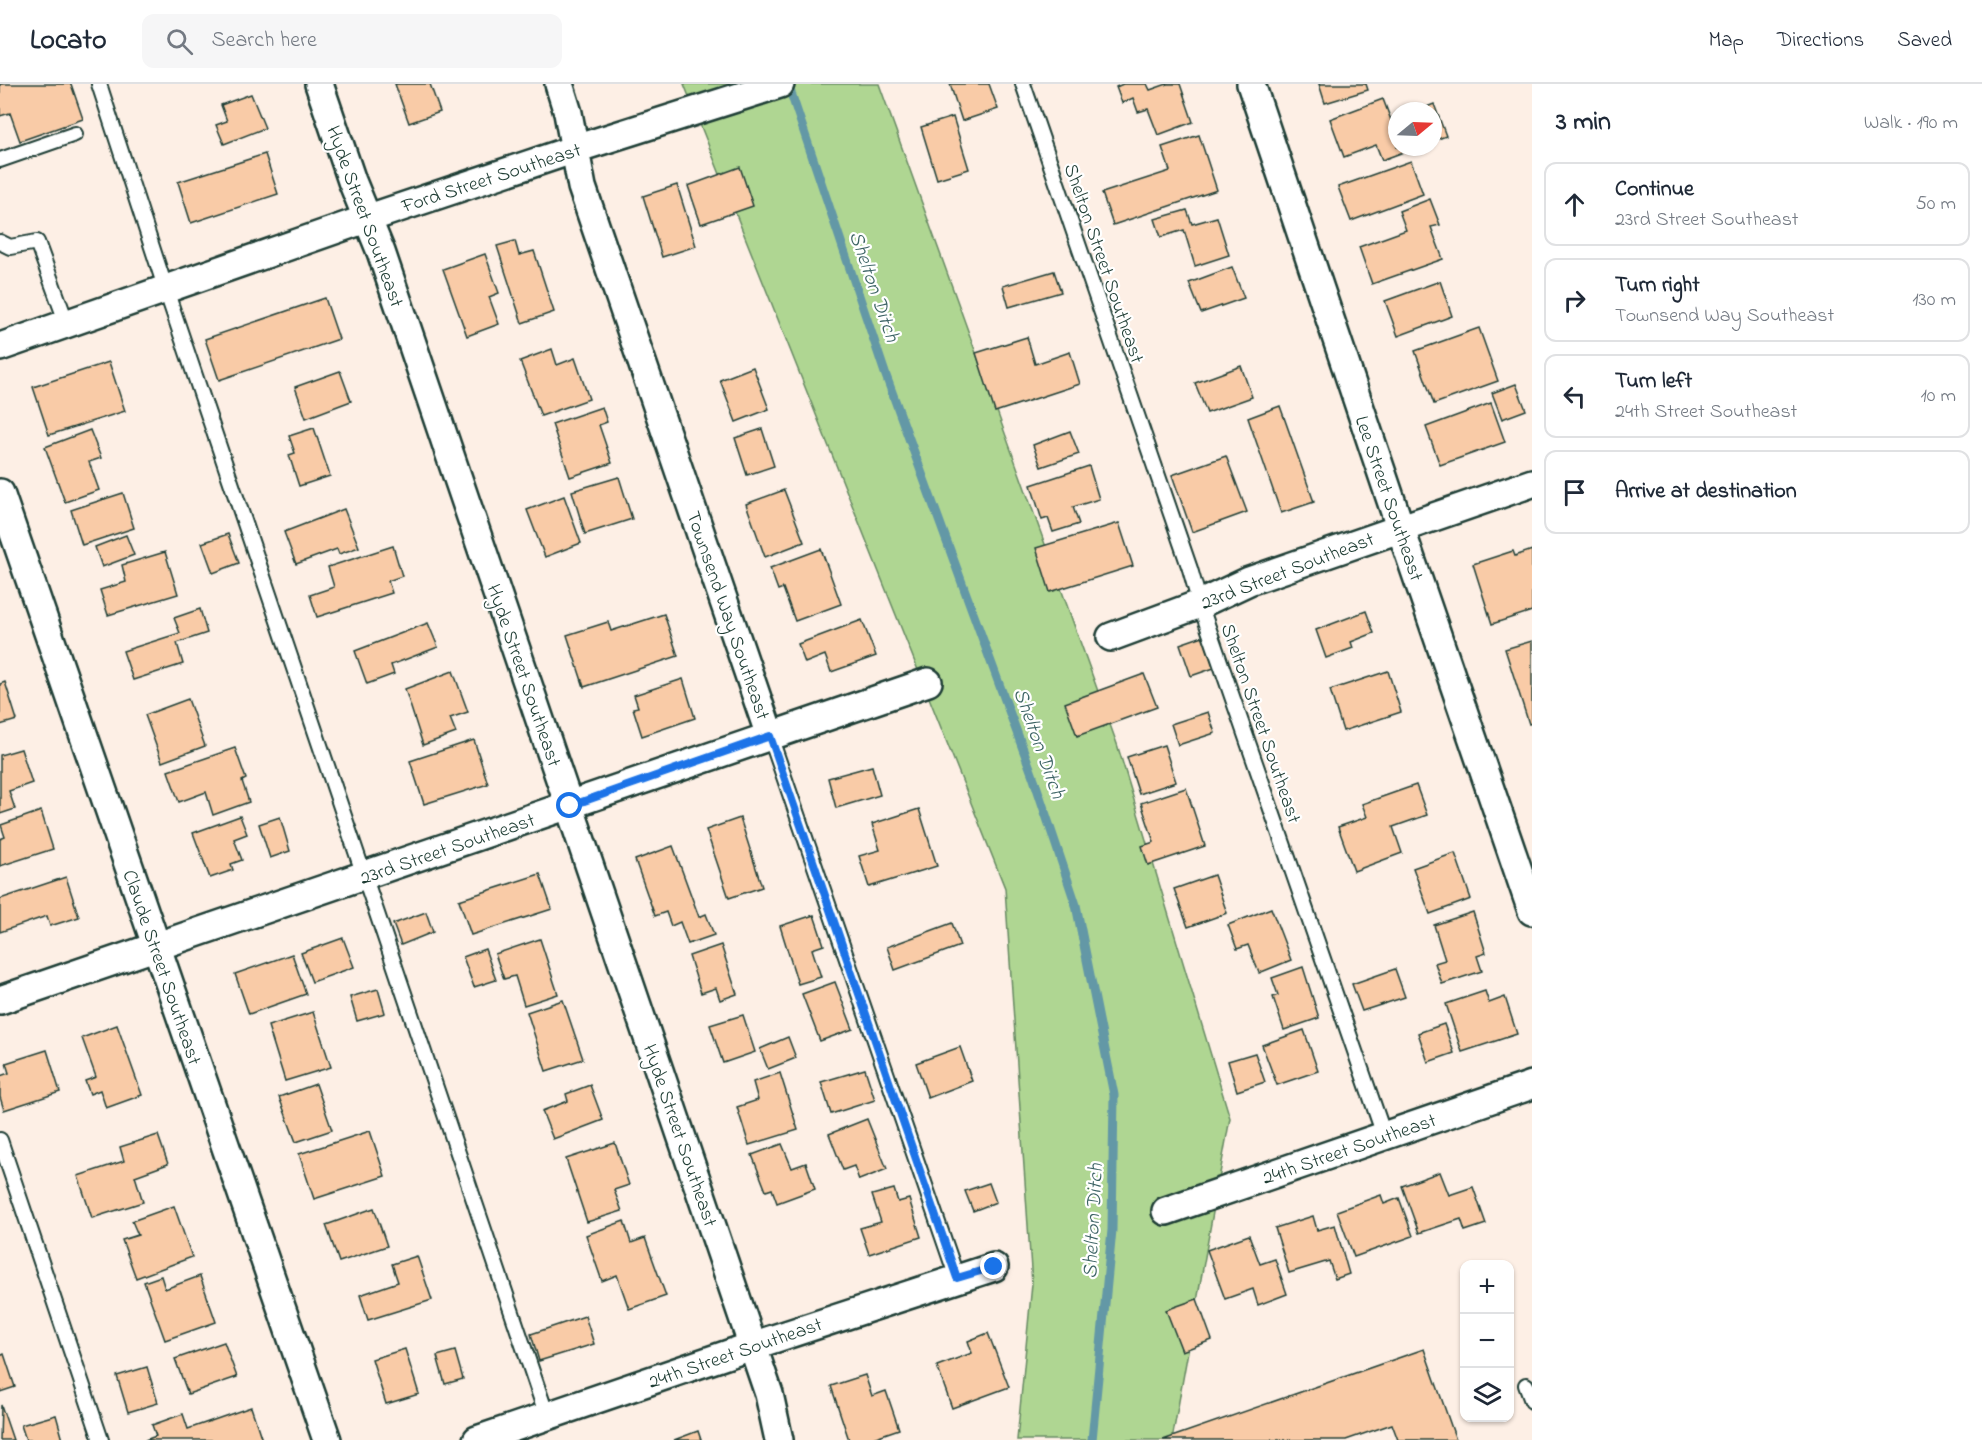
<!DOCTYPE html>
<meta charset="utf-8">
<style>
body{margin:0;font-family:"Indie Flower",sans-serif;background:#f6f6f7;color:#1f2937}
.controls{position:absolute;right:18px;bottom:18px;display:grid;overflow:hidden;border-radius:12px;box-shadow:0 2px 4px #0004}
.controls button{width:54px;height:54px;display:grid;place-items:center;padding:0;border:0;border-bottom:2px solid #e0e1e3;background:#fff;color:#1f2937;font:30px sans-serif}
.compass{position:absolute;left:1388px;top:18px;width:54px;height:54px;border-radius:50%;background:#fff;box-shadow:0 2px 4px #0004;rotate:71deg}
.stop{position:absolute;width:18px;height:18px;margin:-14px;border:4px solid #1a73e8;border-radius:50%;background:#fff}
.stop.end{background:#1a73e8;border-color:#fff;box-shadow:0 2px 6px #0008}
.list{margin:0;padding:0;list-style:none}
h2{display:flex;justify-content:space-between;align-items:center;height:78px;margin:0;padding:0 24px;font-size:26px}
h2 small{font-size:20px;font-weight:400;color:#747a83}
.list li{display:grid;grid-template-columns:39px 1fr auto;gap:18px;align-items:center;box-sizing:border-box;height:84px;margin:0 12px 12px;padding:0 12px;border:2px solid #e0e1e3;border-radius:12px}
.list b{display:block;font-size:22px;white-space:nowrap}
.list p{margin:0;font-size:20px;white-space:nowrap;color:#747a83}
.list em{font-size:20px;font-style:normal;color:#747a83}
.icon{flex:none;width:33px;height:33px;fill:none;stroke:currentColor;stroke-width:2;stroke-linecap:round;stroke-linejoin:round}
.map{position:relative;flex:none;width:1532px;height:1356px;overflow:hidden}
header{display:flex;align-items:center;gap:36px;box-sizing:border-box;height:84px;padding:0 30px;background:#fff;border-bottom:2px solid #e0e1e3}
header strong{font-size:28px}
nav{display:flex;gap:33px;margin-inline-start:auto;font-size:21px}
.search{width:420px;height:54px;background:#f6f6f7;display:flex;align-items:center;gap:15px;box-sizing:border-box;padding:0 21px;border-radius:12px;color:#747a83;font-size:22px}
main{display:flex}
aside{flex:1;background:#fff}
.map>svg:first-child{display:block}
</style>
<header>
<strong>Locato</strong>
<div class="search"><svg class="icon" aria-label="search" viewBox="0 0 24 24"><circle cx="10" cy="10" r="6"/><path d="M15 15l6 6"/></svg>Search here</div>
<nav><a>Map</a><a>Directions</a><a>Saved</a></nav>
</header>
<main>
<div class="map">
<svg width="1532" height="1356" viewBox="0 0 1532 1356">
<rect width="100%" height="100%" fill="#fdefe5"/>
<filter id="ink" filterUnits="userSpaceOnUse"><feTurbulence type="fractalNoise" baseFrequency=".0167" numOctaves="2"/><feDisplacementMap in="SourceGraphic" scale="12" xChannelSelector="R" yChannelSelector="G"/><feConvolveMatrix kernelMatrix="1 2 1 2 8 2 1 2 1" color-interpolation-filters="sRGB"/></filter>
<g filter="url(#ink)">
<polygon fill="#afd692" stroke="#678a63" stroke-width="1.5" points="684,0 879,0 1117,660 1230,1034 1172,1356 1017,1356 1032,1200 1005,804"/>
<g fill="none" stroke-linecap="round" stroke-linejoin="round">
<polyline stroke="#6398a6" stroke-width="9" points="788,0 885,289 1034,695 1076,821 1114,1011 1112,1146 1092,1356"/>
</g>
<g fill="#f9cba7" stroke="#1f3d34" stroke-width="1.5">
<polygon points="0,0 71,0 83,35 20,57 10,29 0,32"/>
<polygon points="395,0 430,0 440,28 409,39"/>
<polygon points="950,0 989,0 998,25 962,37"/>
<polygon points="1123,0 1147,0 1150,6 1167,0 1180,0 1193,38 1158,51 1148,25 1138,28 1133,14 1122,19 1116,3"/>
<polygon points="1319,0 1366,0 1368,6 1325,19"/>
<polygon points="251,10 265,44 224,60 216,41 227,37 221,21"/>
<polygon points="1383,15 1391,36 1397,34 1397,63 1417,63 1382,76 1376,61 1344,73 1330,35"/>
<polygon points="1434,20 1446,52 1433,57 1433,27 1417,27"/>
<polygon points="953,33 969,85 937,95 921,43"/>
<polygon points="1199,51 1217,106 1113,141 1102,109 1170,87 1162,63"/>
<polygon points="265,70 278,110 191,139 178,98"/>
<polygon points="1411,77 1423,110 1351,137 1338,103"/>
<polygon points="740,83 753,122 701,140 688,102"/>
<polygon points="677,101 696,162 662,173 643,112"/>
<polygon points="1430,115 1440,141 1431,143 1443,175 1372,200 1359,163 1406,146 1399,127"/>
<polygon points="1187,126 1192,140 1217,133 1229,171 1195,182 1184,146 1161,153 1155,135"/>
<polygon points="515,157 519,171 534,167 554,228 522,239 497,162"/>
<polygon points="485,170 499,209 489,213 499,240 467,252 443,185"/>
<polygon points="1232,183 1244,214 1201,229 1189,199"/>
<polygon points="1054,187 1061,208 1009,223 1003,202"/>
<polygon points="1440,197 1452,232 1398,252 1385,217"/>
<polygon points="325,214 339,255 219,296 205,255"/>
<polygon points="1479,244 1498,297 1434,320 1415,267"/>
<polygon points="1027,253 1035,280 1070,268 1080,300 995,328 976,269"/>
<polygon points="552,265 557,281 575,274 589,315 541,332 520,277"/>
<polygon points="109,278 125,327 49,351 33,303"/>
<polygon points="1241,282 1252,313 1207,329 1195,299"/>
<polygon points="753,283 769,325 736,338 720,296"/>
<polygon points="340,287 351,317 306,334 295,303"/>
<polygon points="1516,300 1526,326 1502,335 1492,309"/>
<polygon points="1491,319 1505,358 1440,381 1426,343"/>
<polygon points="1280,322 1314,418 1281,429 1248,334"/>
<polygon points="602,323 607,338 599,341 612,379 570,393 552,340"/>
<polygon points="314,344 330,392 299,402 289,371 295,369 289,352"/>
<polygon points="762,345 774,382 747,391 735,354"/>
<polygon points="90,346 101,374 89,378 99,406 65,418 45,363"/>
<polygon points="1070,347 1079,370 1041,383 1033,361"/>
<polygon points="1226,372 1247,428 1192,448 1172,391"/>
<polygon points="1089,382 1099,415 1073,423 1079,440 1053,448 1048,434 1042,436 1031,401"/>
<polygon points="619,393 632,435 585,450 572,407"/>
<polygon points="784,406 804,458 765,473 746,420"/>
<polygon points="123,409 134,444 82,461 71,426"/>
<polygon points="564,412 581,459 545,473 527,426"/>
<polygon points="344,425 359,463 339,470 337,465 296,480 284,448"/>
<polygon points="1119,439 1133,482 1050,508 1036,464"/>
<polygon points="228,450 239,479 213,489 202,459"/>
<polygon points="126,451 134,471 102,483 95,463"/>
<polygon points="393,462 402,492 388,497 392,509 317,533 310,511 334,503 328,483"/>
<polygon points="821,465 841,520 795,537 783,504 778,506 770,484"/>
<polygon points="1532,466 1532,527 1492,540 1473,480 1513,467 1515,472"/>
<polygon points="165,468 178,510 108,531 100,506 126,498 122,481"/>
<polygon points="200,525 207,549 177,559 183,580 133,596 123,567 180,549 174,534"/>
<polygon points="1366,527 1374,549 1351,558 1353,564 1326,574 1316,546"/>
<polygon points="664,530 678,572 584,603 567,551 608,538 611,547"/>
<polygon points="862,536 876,572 831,588 825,571 805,579 798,560"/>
<polygon points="428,539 438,563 391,581 394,590 367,600 355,567"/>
<polygon points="1203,552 1214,584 1191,592 1180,560"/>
<polygon points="1532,557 1532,639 1529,640 1505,565"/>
<polygon points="453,587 468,628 450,634 456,649 423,661 405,605"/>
<polygon points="1388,587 1401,628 1343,647 1330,606"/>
<polygon points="1144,590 1157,623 1077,652 1065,619"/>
<polygon points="683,595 695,634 642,652 633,624 638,623 634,611"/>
<polygon points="5,598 17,636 0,641 0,600"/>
<polygon points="188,615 205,662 162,678 145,631"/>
<polygon points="1208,628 1215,649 1178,661 1171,640"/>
<polygon points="474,656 488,700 424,720 410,677"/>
<polygon points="1164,661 1176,698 1139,710 1127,673"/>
<polygon points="235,664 246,695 242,697 249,718 213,731 206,708 179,718 168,687"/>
<polygon points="21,665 32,699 9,707 15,725 0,730 0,671"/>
<polygon points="872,682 880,711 836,724 828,694"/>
<polygon points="1416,701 1427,731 1393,743 1402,769 1354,787 1338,743 1367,733 1362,720"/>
<polygon points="1186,704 1205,762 1148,781 1142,762 1154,758 1141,719"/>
<polygon points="919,725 937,782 869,803 859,772 880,766 872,740"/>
<polygon points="41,727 53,765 0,782 0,755 5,753 1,741"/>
<polygon points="240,732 247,750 234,755 242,776 231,780 233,786 210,794 193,749"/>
<polygon points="280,733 290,767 270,774 259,740"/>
<polygon points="740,734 762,803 729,814 706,746"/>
<polygon points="673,762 699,833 706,830 714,851 688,860 680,838 671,842 666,828 655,832 635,776"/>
<polygon points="1455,769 1471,815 1430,830 1413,784"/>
<polygon points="540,790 552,825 471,851 459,816"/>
<polygon points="1214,791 1227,829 1188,843 1174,805"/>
<polygon points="66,793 79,833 50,842 47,832 0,848 0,815"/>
<polygon points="1271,824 1291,876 1259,889 1248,861 1237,865 1228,841"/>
<polygon points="426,828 433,848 401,861 393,840"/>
<polygon points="1473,828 1486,869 1477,872 1482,887 1442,900 1435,879 1445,876 1434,841"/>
<polygon points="814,831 824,861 812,865 821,893 798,900 780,842"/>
<polygon points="952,839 960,862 895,886 887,863"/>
<polygon points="343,854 354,883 312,898 301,869"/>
<polygon points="540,855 558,910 524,921 515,892 504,895 495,870"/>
<polygon points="721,861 737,910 720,916 716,904 701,909 689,872"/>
<polygon points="485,865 496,896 474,903 463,873"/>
<polygon points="292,870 306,910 249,930 235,890"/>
<polygon points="1303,883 1319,934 1284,946 1273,913 1278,911 1272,894"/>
<polygon points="1395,885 1405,913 1362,927 1352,900"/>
<polygon points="835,898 853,945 820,957 802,910"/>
<polygon points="378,905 385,929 357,937 350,913"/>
<polygon points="1485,907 1489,919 1505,913 1517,950 1462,968 1446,920"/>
<polygon points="563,916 583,975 546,987 527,928"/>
<polygon points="313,928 331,983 285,997 268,942"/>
<polygon points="743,931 755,968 723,979 710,941"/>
<polygon points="1444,940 1454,969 1428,978 1418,949"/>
<polygon points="117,941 142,1011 106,1024 100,1006 90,1010 85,997 96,993 82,954"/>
<polygon points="1304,946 1318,987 1277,1001 1262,961"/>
<polygon points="788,953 796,974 768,985 760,965"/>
<polygon points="960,963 972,997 928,1014 916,979"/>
<polygon points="47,966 60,1008 4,1026 0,1013 0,992 9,989 6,979"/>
<polygon points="1255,969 1265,998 1237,1007 1228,977"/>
<polygon points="865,985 875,1016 831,1030 821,998"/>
<polygon points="780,989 798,1046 749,1061 737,1023 758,1016 753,998"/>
<polygon points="316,1000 332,1046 296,1058 279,1013"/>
<polygon points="590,1001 603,1036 553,1055 542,1027 568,1017 566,1010"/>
<polygon points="867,1035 887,1085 859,1096 854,1082 843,1086 829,1050"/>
<polygon points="370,1047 385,1092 314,1115 299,1070"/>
<polygon points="158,1051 168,1080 135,1092 143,1118 92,1134 78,1092 124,1077 120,1063"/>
<polygon points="615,1059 629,1101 614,1106 622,1127 587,1138 566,1075"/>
<polygon points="782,1060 792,1084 806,1079 815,1105 777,1119 772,1105 766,1107 752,1071"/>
<polygon points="1440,1088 1449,1111 1473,1103 1486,1140 1465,1147 1461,1135 1419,1149 1402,1102"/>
<polygon points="989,1099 996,1118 973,1127 965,1107"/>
<polygon points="894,1105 898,1118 909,1115 921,1153 869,1170 860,1144 881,1138 872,1111"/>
<polygon points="1381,1111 1384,1120 1399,1114 1413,1152 1354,1173 1337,1127"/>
<polygon points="174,1122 192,1173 136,1194 122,1156 138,1151 132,1137"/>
<polygon points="374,1124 387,1162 339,1178 326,1141"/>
<polygon points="1313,1132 1317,1146 1335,1141 1349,1190 1335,1195 1329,1177 1289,1189 1275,1144"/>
<polygon points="624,1137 631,1159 645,1154 666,1212 629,1225 617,1191 602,1197 586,1151"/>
<polygon points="1249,1151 1260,1180 1275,1175 1287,1210 1258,1221 1253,1205 1225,1215 1207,1166"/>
<polygon points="417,1172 432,1216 368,1236 360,1211 398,1198 392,1180"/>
<polygon points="161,1192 165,1205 200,1192 216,1238 165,1256 144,1198"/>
<polygon points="1197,1215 1212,1256 1182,1267 1166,1226"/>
<polygon points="585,1232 594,1260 539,1277 531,1250"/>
<polygon points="988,1249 1009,1303 952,1324 937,1282 972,1269 968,1257"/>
<polygon points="224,1258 237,1293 188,1310 175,1275"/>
<polygon points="405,1265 419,1310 386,1320 372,1275"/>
<polygon points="1424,1265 1456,1356 1398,1356 1392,1340 1346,1356 1163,1356"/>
<polygon points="455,1267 463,1295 445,1300 437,1272"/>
<polygon points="4,1270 15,1303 0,1308 0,1272"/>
<polygon points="147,1283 158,1319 128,1328 117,1292"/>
<polygon points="865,1291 872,1312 886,1307 899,1345 867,1356 849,1356 831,1302"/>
<polygon points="1,1321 13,1356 0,1356"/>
<polygon points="251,1323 262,1356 145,1356 156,1352 152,1341 183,1330 188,1345"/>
<polygon points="56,1331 63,1356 26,1356 21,1341"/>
<polygon points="698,1347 701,1356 674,1356"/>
</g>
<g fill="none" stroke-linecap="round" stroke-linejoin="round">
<defs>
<g id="service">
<polyline points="99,0 166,206 547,1332"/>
<polyline points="1023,0 1190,485 1200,520 1384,1051"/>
<polyline points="0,76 75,50"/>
<polyline points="0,158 10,163 37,158 67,240"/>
<polyline points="770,652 957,1194"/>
<polyline points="0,1056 101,1356"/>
<polyline points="1526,1301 1532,1317"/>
</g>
<g id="minor">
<polyline points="319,0 352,97 381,168 769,1310 779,1356"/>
<polyline points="559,0 568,29 582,103 770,652"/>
<polyline points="1251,0 1400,443 1532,827"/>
<polyline points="0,263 366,135 575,65 780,0"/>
<polyline points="0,409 327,1356"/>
<polyline points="1111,553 1200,520 1249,497 1532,399"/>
<polyline points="0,916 928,598"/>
<polyline points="1166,1127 1532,1001"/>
<polyline points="477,1356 752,1262 994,1183"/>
</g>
</defs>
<use href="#service" stroke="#1f3d34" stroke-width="18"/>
<use href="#minor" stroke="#1f3d34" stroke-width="32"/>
<use href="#service" stroke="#fff" stroke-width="14"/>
<use href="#minor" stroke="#fff" stroke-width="27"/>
</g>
</g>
<g fill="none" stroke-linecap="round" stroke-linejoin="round" filter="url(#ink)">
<polyline stroke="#1a73e8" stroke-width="8" points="570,722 770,652 957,1194 994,1183"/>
</g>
<g text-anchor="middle" stroke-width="4.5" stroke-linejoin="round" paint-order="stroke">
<g font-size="20" fill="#1f3d34" stroke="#fff">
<text transform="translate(491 93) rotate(-18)" y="7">Ford Street Southeast</text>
<text transform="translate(366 132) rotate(70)" y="7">Hyde Street Southeast</text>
<text transform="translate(1105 179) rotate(71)" y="7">Shelton Street Southeast</text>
<text transform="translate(1390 414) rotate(71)" y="7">Lee Street Southeast</text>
<text transform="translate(1287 486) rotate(-21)" y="7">23rd Street Southeast</text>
<text transform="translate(729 531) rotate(71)" y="7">Townsend Way Southeast</text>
<text transform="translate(525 591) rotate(71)" y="7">Hyde Street Southeast</text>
<text transform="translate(1262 639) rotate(71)" y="7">Shelton Street Southeast</text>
<text transform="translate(447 764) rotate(-19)" y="7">23rd Street Southeast</text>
<text transform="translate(163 883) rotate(71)" y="7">Claude Street Southeast</text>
<text transform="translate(681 1051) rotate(71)" y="7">Hyde Street Southeast</text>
<text transform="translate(1349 1064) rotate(-19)" y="7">24th Street Southeast</text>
<text transform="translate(735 1268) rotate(-19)" y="7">24th Street Southeast</text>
</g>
<g font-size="21" font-style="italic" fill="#3c6364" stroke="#fff">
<text transform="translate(875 202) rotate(71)" y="7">Shelton Ditch</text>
<text transform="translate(1040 659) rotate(70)" y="7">Shelton Ditch</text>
<text transform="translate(1092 1137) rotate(-87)" y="7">Shelton Ditch</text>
</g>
</g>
</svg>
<div class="controls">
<button>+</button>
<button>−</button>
<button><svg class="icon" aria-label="layers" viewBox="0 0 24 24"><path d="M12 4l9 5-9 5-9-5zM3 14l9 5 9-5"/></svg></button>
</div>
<svg class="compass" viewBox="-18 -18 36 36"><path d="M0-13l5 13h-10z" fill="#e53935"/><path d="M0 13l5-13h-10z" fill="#747a83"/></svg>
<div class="stop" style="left:570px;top:722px"></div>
<div class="stop end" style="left:994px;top:1183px"></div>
</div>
<aside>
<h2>3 min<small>Walk · 190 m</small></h2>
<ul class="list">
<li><svg class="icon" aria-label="ahead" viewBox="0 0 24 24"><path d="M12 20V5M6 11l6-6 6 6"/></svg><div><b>Continue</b><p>23rd Street Southeast</p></div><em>50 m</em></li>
<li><svg class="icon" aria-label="right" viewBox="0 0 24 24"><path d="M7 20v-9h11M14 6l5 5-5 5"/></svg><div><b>Turn right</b><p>Townsend Way Southeast</p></div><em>130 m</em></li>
<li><svg class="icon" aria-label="left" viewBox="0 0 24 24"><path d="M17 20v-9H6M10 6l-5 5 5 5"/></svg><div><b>Turn left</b><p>24th Street Southeast</p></div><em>10 m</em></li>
<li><svg class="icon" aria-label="arrive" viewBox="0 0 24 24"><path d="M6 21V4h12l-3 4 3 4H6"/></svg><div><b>Arrive at destination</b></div></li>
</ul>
</aside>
</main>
